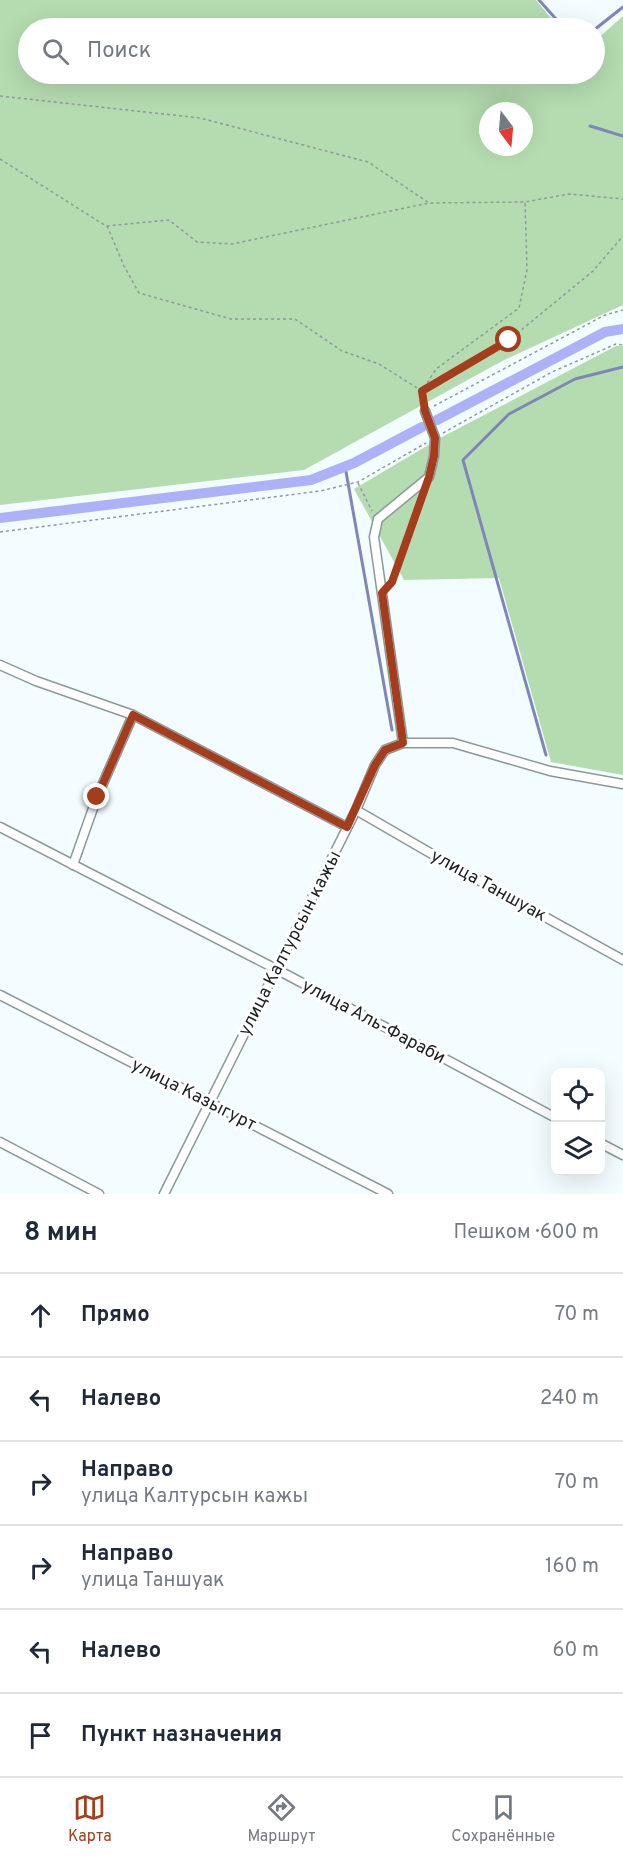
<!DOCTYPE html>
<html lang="ru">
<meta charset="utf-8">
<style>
body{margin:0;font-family:Overpass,sans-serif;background:#f6f6f7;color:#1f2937}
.controls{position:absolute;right:18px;bottom:18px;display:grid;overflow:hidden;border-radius:12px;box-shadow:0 6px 24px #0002}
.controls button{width:54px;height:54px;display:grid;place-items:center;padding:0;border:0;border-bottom:2px solid #e0e1e3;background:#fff;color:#1f2937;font:30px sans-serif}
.compass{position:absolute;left:479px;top:102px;width:54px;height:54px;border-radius:50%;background:#fff;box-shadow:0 6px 24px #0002;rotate:164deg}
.stop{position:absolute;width:18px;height:18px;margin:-14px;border:4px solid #a43d1b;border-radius:50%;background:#fff}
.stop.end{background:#a43d1b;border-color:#fff;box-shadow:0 2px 6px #0008}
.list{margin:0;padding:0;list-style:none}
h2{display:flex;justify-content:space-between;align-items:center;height:78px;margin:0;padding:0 24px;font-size:26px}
h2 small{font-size:20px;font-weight:400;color:#747a83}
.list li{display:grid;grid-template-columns:39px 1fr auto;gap:18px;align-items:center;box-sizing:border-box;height:84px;padding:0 24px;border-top:2px solid #e0e1e3}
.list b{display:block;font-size:22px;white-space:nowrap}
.list p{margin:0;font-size:20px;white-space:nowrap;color:#747a83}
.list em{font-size:20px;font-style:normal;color:#747a83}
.icon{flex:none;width:33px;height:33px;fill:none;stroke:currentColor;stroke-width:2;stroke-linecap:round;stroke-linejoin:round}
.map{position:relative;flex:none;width:623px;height:1194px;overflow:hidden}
.search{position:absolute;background:#fff;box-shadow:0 6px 24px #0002;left:18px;right:18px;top:18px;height:66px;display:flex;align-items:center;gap:15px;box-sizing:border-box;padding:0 21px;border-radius:33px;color:#747a83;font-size:22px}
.sheet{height:582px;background:#fff}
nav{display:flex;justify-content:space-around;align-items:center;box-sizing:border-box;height:84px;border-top:2px solid #e0e1e3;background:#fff;font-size:16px;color:#747a83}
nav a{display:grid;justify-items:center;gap:3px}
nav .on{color:#a43d1b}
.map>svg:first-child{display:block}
</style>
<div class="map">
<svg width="623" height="1194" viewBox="0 0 623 1194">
<rect width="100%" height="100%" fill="#f3fcfe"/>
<g fill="#b5dbb0" fill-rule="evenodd">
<path d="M0,0H536L559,28H28V74H594L595,41L623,16V305L504,360L304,470L0,505ZM488,111H524V147H488Z"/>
<polygon points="616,346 623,346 623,775 551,762 499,578 404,580 354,489 442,437"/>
</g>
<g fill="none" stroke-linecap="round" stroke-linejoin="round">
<g stroke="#8086b8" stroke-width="3">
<polyline points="539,0 564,28"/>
<polyline points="594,30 623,7"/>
<polyline points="590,126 623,136"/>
<polyline points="345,466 392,730"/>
<polyline points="546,755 463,460 509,414 575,379 623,367"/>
</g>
<g stroke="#acb1f8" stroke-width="10">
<polyline points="437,420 605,332 623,329"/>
<polyline points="0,518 311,480 354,463 422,427"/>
</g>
<defs>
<g id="street">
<polyline points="0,665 36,681 133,715 347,827"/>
<polyline points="403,743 374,537 378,519 429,477 434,456 435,438 425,411"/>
<polyline points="356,810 451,865 623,960"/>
<polyline points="0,827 276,969 556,1118"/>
<polyline points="73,865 97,797 133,715"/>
<polyline points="0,995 388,1194"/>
<polyline points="0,1142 99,1194"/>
<polyline points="600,1143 623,1155"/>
<polyline points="164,1194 356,810 375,765 385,750 403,743 453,743 550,771 623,784"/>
</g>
</defs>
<use href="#street" stroke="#8b999c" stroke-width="11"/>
<g stroke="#91999b" stroke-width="1.5" stroke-dasharray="3 3" stroke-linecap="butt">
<polyline points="0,96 200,118 368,162 429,203"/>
<polyline points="0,159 106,226 169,220 197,242 232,244 429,203 525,202 569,194 623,199"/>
<polyline points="107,226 124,266 139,293 231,319 295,319 342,351 379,364 422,391 509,340 593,271 623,236"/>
<polyline points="424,388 436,369 519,308 527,270 525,202"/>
<polyline points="422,392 424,402"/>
<polyline points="434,406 605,315 623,310"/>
<polyline points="443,433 552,372 616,344 623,345"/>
<polyline points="358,483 372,511"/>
<polyline points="0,532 320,491 358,482 426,443"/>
<polyline points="391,583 423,495"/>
</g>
<use href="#street" stroke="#fff" stroke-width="8"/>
</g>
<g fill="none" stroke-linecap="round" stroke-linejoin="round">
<polyline stroke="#a43d1b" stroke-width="8" points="97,797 133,715 347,827 375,765 385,750 403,743 382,593 392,582 429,477 434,456 435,438 425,411 422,391 509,340"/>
</g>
<g text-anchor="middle" stroke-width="6" stroke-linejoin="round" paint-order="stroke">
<g font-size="18" fill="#1b2122" stroke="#fff">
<text transform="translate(489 885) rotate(29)" y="6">улица Таншуак</text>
<text transform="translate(289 943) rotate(-63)" y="6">улица Калтурсын кажы</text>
<text transform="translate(374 1021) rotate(28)" y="6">улица Аль-Фараби</text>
<text transform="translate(194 1094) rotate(27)" y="6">улица Казыгурт</text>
</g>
</g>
</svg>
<div class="controls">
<button><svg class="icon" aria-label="locate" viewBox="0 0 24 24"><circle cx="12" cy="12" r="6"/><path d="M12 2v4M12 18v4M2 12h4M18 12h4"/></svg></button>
<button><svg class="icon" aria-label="layers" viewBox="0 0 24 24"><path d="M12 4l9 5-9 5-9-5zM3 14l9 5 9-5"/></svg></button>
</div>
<svg class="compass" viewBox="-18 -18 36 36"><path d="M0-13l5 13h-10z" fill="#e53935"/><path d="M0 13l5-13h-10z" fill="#747a83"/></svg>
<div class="stop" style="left:509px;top:340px"></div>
<div class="stop end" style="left:97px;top:797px"></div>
<div class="search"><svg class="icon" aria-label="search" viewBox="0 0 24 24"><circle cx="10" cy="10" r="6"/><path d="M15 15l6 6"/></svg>Поиск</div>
</div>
<section class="sheet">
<h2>8 мин<small>Пешком · 600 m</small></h2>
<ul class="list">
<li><svg class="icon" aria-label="ahead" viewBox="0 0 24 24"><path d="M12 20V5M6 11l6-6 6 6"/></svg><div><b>Прямо</b></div><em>70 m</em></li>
<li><svg class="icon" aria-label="left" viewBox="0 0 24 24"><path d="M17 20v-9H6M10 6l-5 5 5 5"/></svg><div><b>Налево</b></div><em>240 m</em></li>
<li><svg class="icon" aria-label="right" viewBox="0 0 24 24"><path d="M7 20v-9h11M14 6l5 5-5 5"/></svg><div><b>Направо</b><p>улица Калтурсын кажы</p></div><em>70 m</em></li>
<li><svg class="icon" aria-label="right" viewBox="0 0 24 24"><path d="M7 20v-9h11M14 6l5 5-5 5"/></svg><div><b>Направо</b><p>улица Таншуак</p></div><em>160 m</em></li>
<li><svg class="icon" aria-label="left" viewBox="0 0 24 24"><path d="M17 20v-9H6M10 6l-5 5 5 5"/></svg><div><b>Налево</b></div><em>60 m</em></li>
<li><svg class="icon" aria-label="arrive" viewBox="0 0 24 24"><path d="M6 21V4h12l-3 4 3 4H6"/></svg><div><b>Пункт назначения</b></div></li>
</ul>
</section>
<nav>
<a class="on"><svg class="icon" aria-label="map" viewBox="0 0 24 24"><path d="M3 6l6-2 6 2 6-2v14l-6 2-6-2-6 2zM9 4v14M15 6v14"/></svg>Карта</a>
<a><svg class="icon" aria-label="directions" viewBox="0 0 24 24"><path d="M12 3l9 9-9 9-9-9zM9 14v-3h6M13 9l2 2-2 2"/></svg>Маршрут</a>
<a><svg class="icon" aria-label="saved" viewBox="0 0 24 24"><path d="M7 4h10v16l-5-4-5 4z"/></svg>Сохранённые</a>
</nav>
